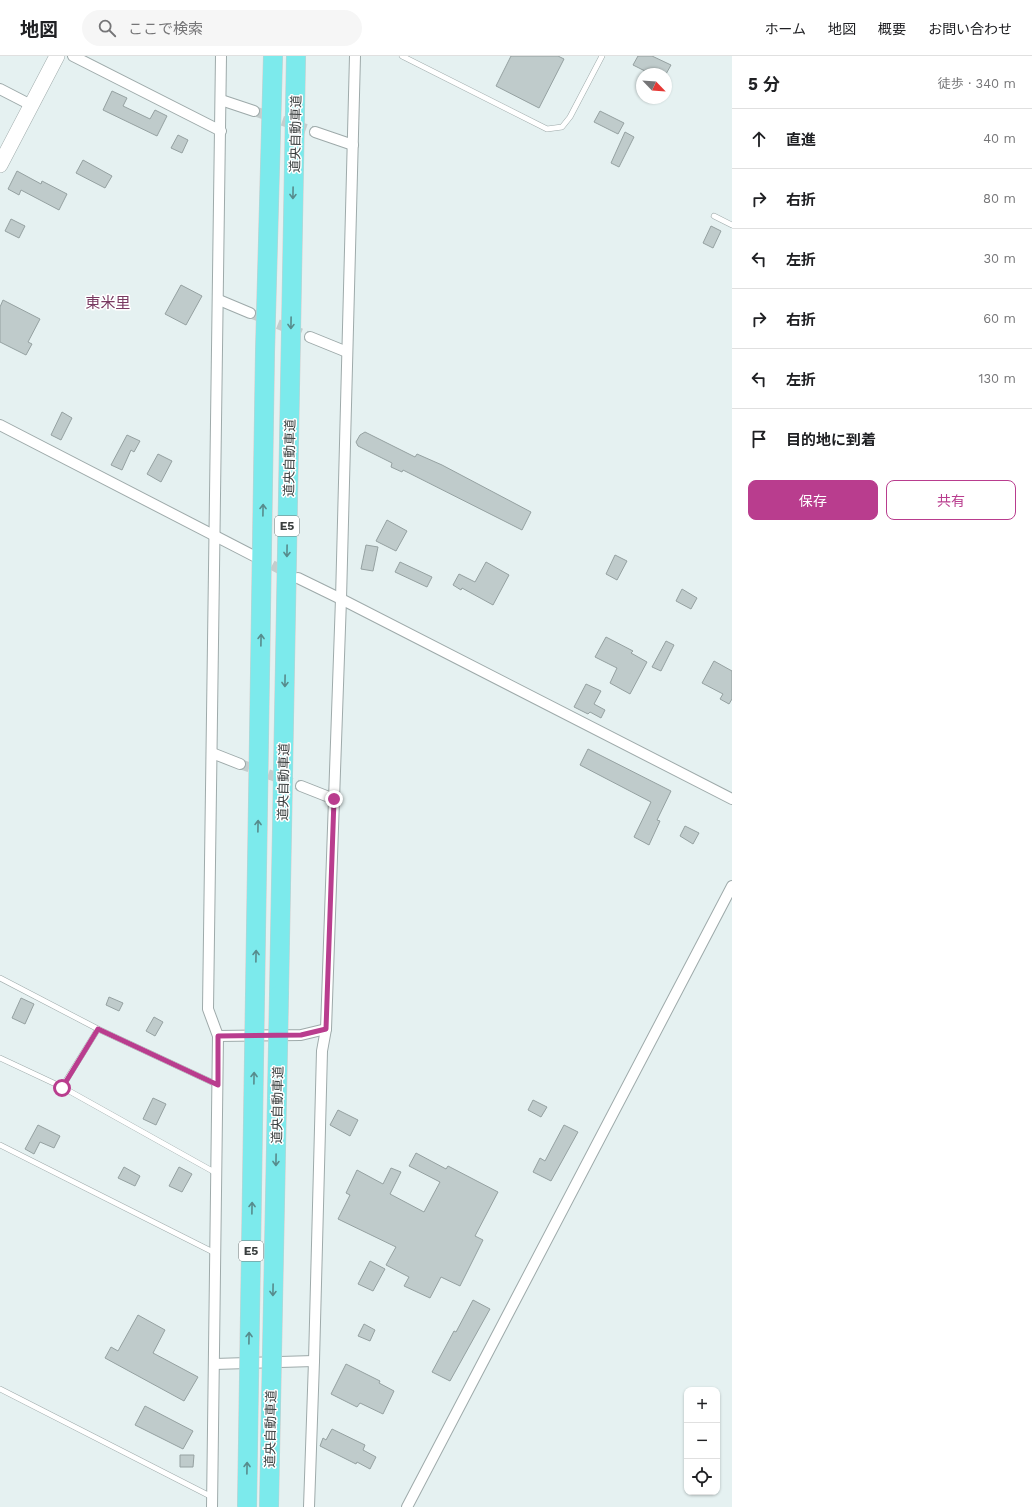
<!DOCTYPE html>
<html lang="ja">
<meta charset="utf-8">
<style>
body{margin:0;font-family:"Work Sans","Noto Sans JP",sans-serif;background:#f6f6f6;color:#202124}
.controls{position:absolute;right:12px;bottom:12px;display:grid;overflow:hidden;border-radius:8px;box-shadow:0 1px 3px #0004}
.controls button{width:36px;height:36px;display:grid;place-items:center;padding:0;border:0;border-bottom:1px solid #e0e0e0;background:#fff;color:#202124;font:20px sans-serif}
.compass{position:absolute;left:636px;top:12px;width:36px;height:36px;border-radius:50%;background:#fff;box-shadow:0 1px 3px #0004;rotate:115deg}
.stop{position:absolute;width:12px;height:12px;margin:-9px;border:3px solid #b93d8e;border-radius:50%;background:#fff}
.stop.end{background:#b93d8e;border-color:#fff;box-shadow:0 1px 4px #0008}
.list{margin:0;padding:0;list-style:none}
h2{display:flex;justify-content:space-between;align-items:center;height:52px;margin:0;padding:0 16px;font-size:17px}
h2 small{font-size:13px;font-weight:400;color:#757577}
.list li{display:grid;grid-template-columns:26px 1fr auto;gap:12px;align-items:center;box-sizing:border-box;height:60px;padding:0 16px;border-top:1px solid #e0e0e0}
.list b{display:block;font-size:15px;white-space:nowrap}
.list em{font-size:13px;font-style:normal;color:#757577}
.actions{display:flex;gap:8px;padding:12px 16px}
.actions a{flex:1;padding:9px 0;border:1px solid #b93d8e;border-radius:8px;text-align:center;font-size:14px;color:#b93d8e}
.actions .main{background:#b93d8e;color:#fff}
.icon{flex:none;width:22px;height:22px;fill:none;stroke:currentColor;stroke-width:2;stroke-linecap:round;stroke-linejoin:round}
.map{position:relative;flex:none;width:732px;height:1451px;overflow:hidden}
header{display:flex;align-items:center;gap:24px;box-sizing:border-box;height:56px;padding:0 20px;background:#fff;border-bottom:1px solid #e0e0e0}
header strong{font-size:19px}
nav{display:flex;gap:22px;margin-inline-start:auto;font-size:14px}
.search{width:280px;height:36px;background:#f6f6f6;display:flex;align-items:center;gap:10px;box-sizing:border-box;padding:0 14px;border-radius:22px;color:#757577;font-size:15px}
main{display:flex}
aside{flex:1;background:#fff}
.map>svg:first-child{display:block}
</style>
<header>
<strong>地図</strong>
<div class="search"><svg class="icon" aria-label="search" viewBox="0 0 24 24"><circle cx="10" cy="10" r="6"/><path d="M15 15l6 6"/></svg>ここで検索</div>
<nav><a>ホーム</a><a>地図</a><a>概要</a><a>お問い合わせ</a></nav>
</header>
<main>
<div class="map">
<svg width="732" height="1451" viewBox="0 0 732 1451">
<rect width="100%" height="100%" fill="#e5f1f1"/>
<g fill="#bfcbcb" stroke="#95a1a1">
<polygon points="511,0 558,0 564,3 539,52 496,30"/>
<polygon points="638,0 652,0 671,9 666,18 651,18 633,9"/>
<polygon points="112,35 127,42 123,50 150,63 155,54 167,60 157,80 103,54"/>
<polygon points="600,55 624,67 618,78 594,66"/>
<polygon points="625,76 634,81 619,111 611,107"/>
<polygon points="178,79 188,84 182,97 171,92"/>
<polygon points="83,104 112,120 105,132 76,117"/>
<polygon points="17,115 41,128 42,125 67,138 59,154 21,134 19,139 8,133"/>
<polygon points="11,163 25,170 19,182 5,175"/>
<polygon points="711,170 721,175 713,192 703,187"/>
<polygon points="181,229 202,240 186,269 165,258"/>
<polygon points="3,244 40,263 28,286 32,288 26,299 0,286 0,251"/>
<polygon points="62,356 72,362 61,384 51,379"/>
<polygon points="365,376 415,401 417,398 442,409 531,456 522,474 403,414 402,416 391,411 392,407 358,390 356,386 360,379"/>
<polygon points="127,379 140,385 134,396 131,394 122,414 111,409"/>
<polygon points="158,398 172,405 161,426 147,418"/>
<polygon points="387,464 407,475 396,495 376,485"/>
<polygon points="366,489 378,491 373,515 361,513"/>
<polygon points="615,499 627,505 617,524 606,518"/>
<polygon points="400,506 432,521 427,531 395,516"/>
<polygon points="486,506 509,519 493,549 462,532 461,534 453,529 459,518 475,526"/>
<polygon points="682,533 697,542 691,553 676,545"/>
<polygon points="606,581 633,595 631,597 647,606 630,638 610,627 617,612 595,601"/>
<polygon points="666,585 674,589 661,615 652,611"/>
<polygon points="714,605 732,615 732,643 729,648 720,643 723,638 702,627"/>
<polygon points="586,628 601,635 594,648 605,654 601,662 590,656 588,658 574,651"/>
<polygon points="588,693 671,735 657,764 660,765 649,789 634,781 651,746 580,709"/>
<polygon points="685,770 699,777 693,788 680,780"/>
<polygon points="109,941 123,947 119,955 106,949"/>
<polygon points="21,942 34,948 25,968 12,962"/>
<polygon points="154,961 163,966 155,980 146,975"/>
<polygon points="153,1042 166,1048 156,1069 143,1063"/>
<polygon points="533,1044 547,1051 541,1061 528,1054"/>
<polygon points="338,1054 358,1064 350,1080 330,1069"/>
<polygon points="38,1069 60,1080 54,1092 40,1086 34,1098 25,1093"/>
<polygon points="564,1069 578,1076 551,1125 533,1116 540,1102 545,1105"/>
<polygon points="416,1097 446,1113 448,1110 498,1136 475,1180 483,1184 460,1230 441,1221 430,1242 404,1230 409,1221 386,1209 396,1191 338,1163 350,1139 346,1137 357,1114 383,1128 391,1112 401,1116 390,1138 424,1156 440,1126 409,1110"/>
<polygon points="124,1111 140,1120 135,1130 118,1122"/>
<polygon points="179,1111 192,1118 182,1136 169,1130"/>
<polygon points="370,1205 385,1213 373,1235 358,1228"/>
<polygon points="473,1244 490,1253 450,1325 432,1316 454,1275 456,1276"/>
<polygon points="138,1259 165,1274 153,1297 198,1321 184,1345 105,1302 111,1291 118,1295"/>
<polygon points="364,1268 375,1274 370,1285 358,1280"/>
<polygon points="346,1308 380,1325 379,1327 394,1335 383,1358 360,1347 357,1351 331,1338"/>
<polygon points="145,1350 193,1375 183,1393 135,1369"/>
<polygon points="332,1373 365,1389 363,1394 376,1401 370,1413 357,1406 356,1408 320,1390 323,1382 326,1384"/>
<polygon points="180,1399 194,1399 193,1411 180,1411"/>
</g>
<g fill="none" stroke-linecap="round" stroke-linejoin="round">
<g stroke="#c3cdcd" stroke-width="10" stroke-dasharray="10 5" stroke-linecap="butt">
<polyline points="254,55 315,76"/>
<polyline points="250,257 310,281"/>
<polyline points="259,502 289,518"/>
<polyline points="240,708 301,730"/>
</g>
<defs>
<g id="service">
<polyline points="402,0 547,73 562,71 570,61 602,0"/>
<polyline points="714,160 732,169"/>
<polyline points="0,922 98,973"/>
<polyline points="0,1002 62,1031 216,1117"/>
<polyline points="62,1031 98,973 218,1029"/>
<polyline points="0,1089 215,1197"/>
<polyline points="0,1333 212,1441"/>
</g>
<g id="minor">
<polyline points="73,0 221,75"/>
<polyline points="0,33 31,49"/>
<polyline points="221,44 254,55"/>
<polyline points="315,76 353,89"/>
<polyline points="219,244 250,257"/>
<polyline points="310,281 347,296"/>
<polyline points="0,369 254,500"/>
<polyline points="298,522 341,543 732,743"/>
<polyline points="212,697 240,708"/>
<polyline points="301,730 334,743"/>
<polyline points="218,980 301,979 326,973"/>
<polyline points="214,1308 314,1305"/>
<polyline points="212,1451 218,980 208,953 221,0"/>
<polyline points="309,1451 314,1305 322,995 326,973 341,543 355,0"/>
<polyline points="407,1451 732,830"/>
</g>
<polyline id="secondary" points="0,109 57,0"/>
<g id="motorway">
<polyline points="255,939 265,296 273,0"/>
<polyline points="279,939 296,0"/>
</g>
</defs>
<use href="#service" stroke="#9eaaaa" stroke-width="6"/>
<use href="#minor" stroke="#9eaaaa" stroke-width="12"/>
<use href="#secondary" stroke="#9eaaaa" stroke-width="16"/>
<use href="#motorway" stroke="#cccdcd" stroke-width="20"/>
<use href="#service" stroke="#fff" stroke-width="5"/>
<use href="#minor" stroke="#fff" stroke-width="10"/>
<use href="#secondary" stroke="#fff" stroke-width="15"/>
<use href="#motorway" stroke="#7ceaec" stroke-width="19"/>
<defs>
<g id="motorway-bridge">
<polyline points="247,1451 255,939"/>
<polyline points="269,1451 279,939"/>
</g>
</defs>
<use href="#motorway-bridge" stroke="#cccdcd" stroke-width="20" stroke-linecap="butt"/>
<use href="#motorway-bridge" stroke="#7ceaec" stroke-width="19"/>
</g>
<defs><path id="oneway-shaft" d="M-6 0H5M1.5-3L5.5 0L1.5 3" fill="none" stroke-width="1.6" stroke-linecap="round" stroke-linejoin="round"/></defs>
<g stroke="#578b8c">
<use href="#oneway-shaft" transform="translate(293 137) rotate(91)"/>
<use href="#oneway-shaft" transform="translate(291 267) rotate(91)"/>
<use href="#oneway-shaft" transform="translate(263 454) rotate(-89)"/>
<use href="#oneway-shaft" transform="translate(287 495) rotate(91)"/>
<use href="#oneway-shaft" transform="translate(261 584) rotate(-89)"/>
<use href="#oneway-shaft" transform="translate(285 625) rotate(91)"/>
<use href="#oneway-shaft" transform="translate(258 770) rotate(-89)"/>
<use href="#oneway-shaft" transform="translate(256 900) rotate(-89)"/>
<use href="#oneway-shaft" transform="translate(254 1022) rotate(-89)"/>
<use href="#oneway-shaft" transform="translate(276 1104) rotate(91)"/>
<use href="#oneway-shaft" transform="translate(252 1152) rotate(-89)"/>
<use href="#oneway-shaft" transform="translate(273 1234) rotate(91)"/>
<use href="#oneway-shaft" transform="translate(249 1282) rotate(-89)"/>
<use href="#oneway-shaft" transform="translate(247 1412) rotate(-89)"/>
</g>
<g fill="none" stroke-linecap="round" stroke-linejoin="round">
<polyline stroke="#b93d8e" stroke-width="5" points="62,1032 98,973 218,1029 218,980 301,979 326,973 334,743"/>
</g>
<g text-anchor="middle" stroke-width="3" stroke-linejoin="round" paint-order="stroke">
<g fill="#fff" stroke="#747878" stroke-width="1">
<rect x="275" y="460" width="24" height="20" rx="3"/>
<rect x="239" y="1185" width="24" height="20" rx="3"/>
</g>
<g font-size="12" font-weight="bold" fill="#393e3e">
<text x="287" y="474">E5</text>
<text x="251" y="1199">E5</text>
</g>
<g font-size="13" fill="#393e3e" stroke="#fff">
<text transform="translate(295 78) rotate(-89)" y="5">道央自動車道</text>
<text transform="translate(289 402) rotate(-89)" y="5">道央自動車道</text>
<text transform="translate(283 726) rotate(-89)" y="5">道央自動車道</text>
<text transform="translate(277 1049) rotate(-89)" y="5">道央自動車道</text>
<text transform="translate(270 1373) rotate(-89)" y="5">道央自動車道</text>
</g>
<g font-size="15" fill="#793a61" stroke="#fff">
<text x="108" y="252">東米里</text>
</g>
</g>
</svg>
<div class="controls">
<button>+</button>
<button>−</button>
<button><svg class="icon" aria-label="locate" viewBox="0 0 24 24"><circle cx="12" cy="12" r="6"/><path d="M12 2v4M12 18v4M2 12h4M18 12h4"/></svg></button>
</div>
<svg class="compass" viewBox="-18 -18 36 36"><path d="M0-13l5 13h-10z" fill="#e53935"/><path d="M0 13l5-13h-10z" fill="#757577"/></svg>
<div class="stop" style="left:62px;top:1032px"></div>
<div class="stop end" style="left:334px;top:743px"></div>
</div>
<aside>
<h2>5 分<small>徒歩 · 340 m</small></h2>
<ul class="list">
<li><svg class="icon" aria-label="ahead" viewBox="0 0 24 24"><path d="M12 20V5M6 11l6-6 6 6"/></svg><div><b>直進</b></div><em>40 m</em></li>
<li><svg class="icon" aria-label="right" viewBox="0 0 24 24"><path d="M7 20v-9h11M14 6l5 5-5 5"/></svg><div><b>右折</b></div><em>80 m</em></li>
<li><svg class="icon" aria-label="left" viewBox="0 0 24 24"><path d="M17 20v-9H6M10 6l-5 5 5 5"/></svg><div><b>左折</b></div><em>30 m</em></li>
<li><svg class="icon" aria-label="right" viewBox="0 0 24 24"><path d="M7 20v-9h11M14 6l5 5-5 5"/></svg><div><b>右折</b></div><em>60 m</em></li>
<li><svg class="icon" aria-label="left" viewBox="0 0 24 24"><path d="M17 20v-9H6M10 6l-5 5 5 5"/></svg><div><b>左折</b></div><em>130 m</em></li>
<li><svg class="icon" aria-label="arrive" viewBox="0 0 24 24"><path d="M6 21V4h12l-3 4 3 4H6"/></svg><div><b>目的地に到着</b></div></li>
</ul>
<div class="actions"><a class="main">保存</a><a>共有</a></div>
</aside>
</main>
